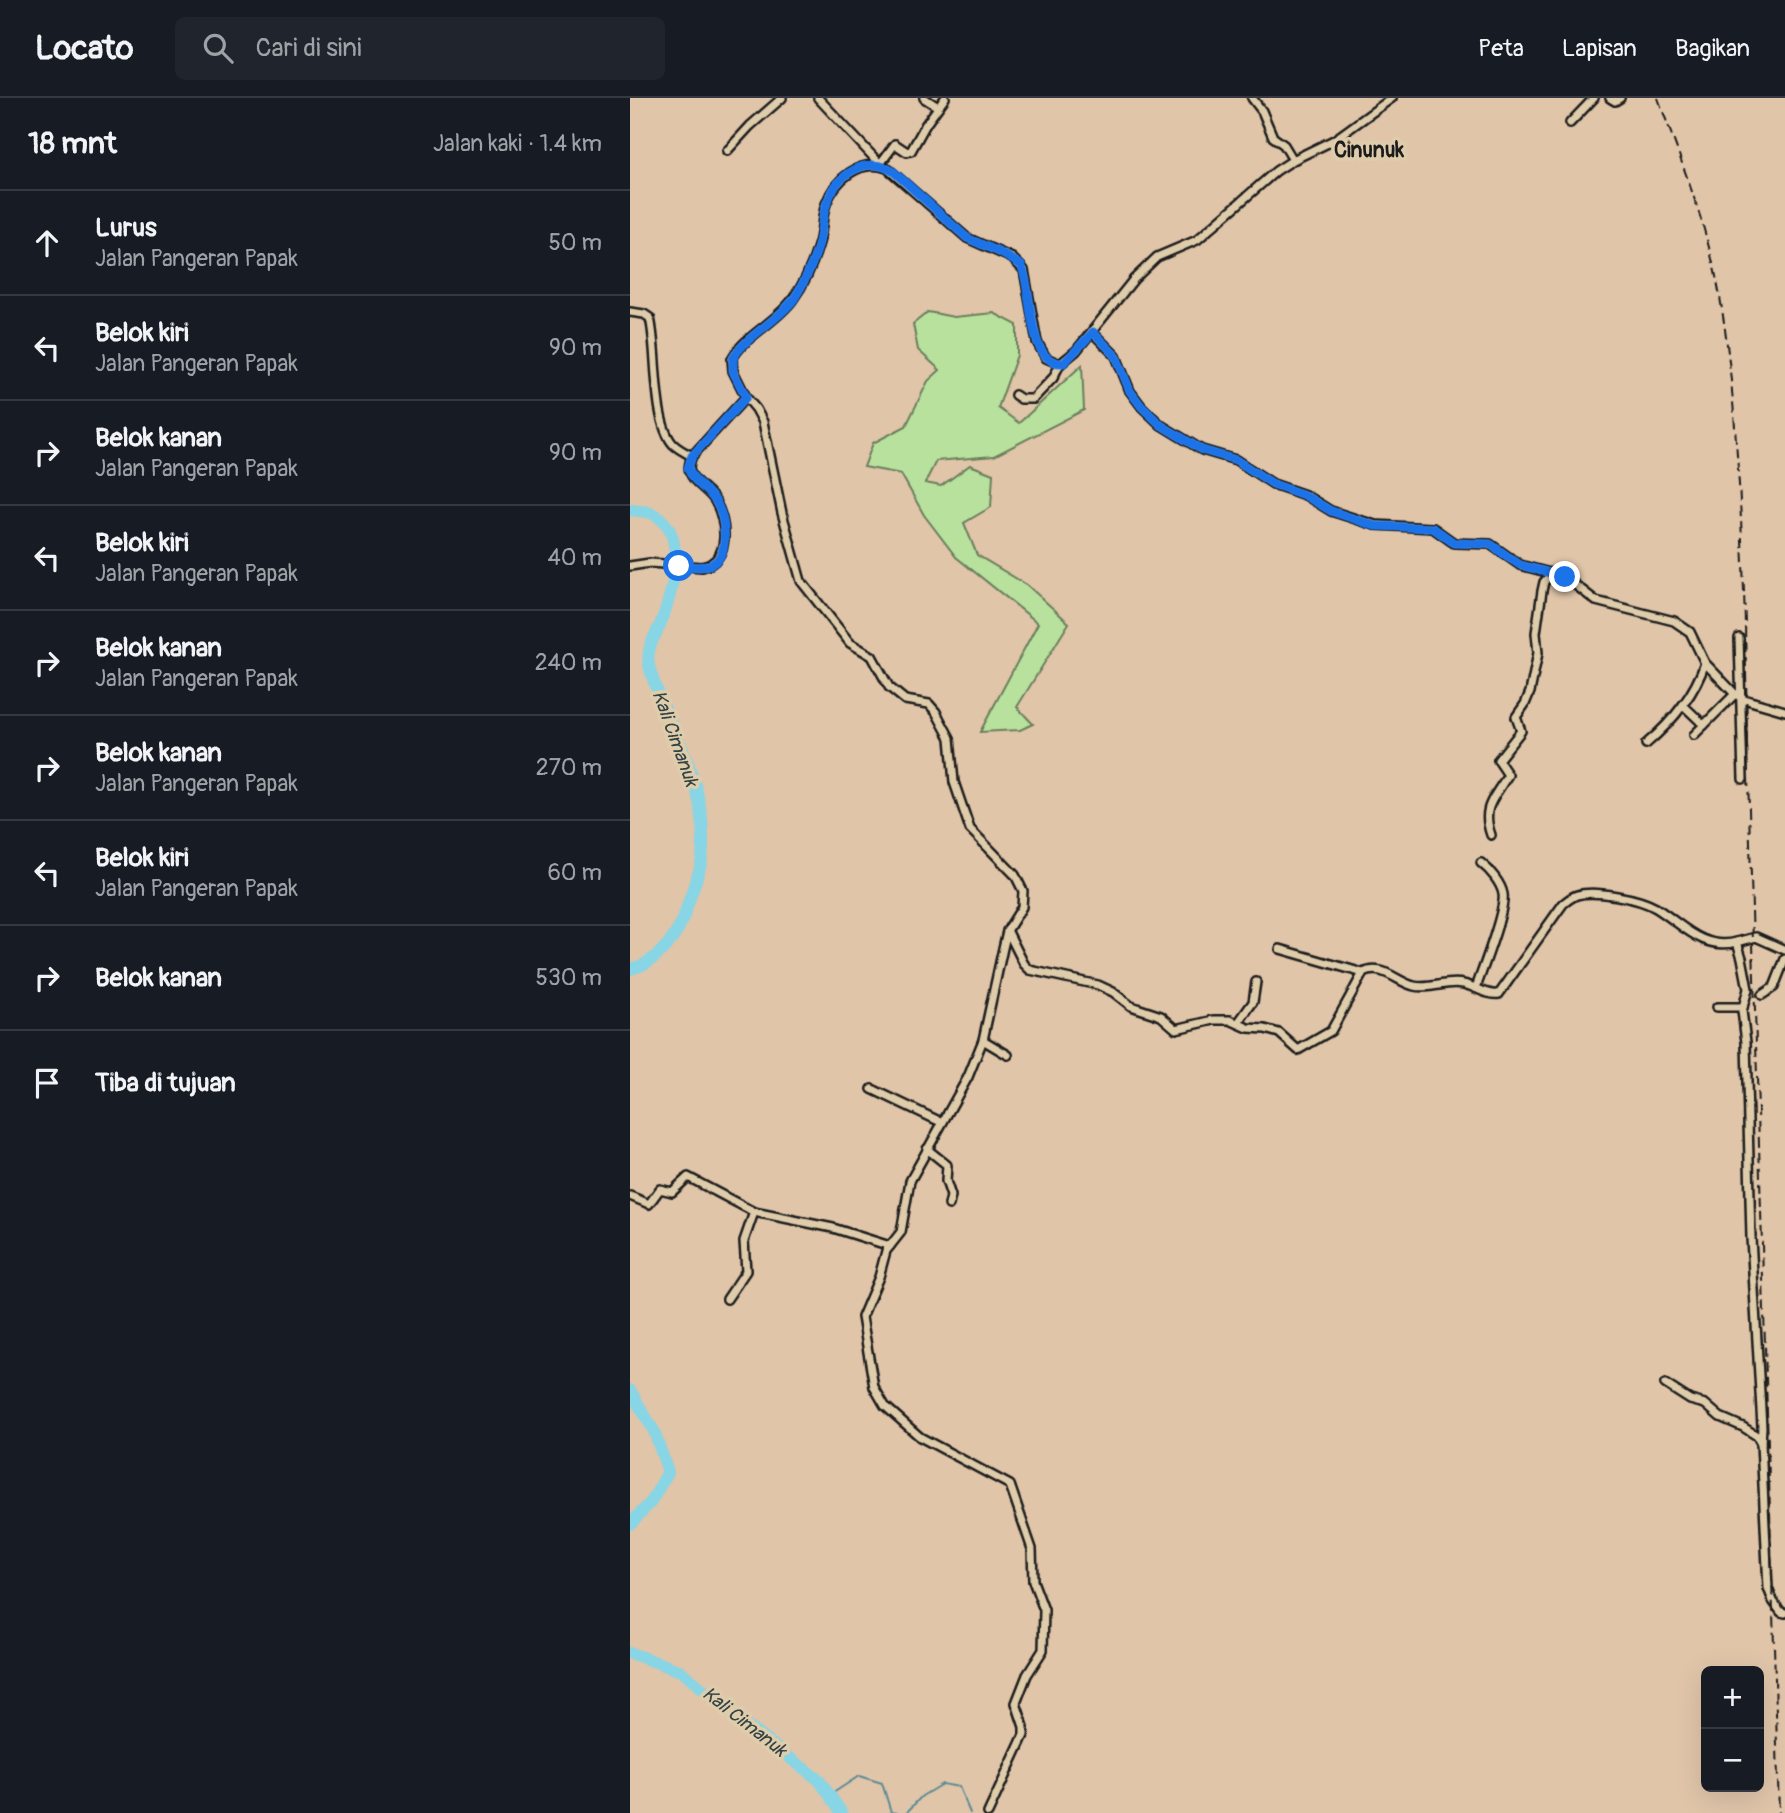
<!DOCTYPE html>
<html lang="id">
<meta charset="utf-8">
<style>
body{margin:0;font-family:Pangolin,sans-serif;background:#20242c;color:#f1f3f6}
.controls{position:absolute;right:21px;bottom:21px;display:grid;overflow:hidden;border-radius:10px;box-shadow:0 7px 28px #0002}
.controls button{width:63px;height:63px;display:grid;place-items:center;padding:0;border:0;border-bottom:2px solid #363941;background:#171b24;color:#f1f3f6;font:35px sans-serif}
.stop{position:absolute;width:21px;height:21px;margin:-16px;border:5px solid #1a73e8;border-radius:50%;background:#fff}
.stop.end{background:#1a73e8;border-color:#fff;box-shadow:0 2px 7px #0008}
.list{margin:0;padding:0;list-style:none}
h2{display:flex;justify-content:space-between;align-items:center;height:91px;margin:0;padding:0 28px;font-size:30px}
h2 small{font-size:23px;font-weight:400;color:#9ea1a6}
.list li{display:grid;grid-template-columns:46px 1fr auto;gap:21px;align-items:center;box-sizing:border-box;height:105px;padding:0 28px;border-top:2px solid #363941}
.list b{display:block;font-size:26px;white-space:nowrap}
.list p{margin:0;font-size:23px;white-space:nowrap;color:#9ea1a6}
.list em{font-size:23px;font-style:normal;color:#9ea1a6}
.icon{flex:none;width:38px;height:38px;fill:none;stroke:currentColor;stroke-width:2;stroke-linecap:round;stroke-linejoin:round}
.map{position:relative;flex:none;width:1155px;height:1715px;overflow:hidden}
header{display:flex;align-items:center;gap:42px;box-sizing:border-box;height:98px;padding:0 35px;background:#171b24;border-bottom:2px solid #363941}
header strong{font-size:33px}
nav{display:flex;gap:38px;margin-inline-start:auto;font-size:24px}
.search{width:490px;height:63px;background:#20242c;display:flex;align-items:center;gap:18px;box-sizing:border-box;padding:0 24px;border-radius:10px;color:#9ea1a6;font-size:26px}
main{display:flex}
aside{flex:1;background:#171b24}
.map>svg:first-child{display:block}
</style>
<header>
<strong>Locato</strong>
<div class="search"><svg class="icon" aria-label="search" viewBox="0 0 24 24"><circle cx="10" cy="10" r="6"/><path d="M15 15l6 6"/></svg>Cari di sini</div>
<nav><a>Peta</a><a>Lapisan</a><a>Bagikan</a></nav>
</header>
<main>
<aside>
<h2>18 mnt<small>Jalan kaki · 1.4 km</small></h2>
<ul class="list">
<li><svg class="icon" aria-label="ahead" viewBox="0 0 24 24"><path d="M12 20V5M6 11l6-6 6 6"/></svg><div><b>Lurus</b><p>Jalan Pangeran Papak</p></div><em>50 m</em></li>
<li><svg class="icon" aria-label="left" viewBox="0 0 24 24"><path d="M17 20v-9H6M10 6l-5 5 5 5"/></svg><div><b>Belok kiri</b><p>Jalan Pangeran Papak</p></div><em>90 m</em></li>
<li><svg class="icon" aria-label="right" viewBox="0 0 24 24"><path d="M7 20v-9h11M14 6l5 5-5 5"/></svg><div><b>Belok kanan</b><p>Jalan Pangeran Papak</p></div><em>90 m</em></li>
<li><svg class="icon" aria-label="left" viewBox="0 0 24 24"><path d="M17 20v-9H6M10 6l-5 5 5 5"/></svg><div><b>Belok kiri</b><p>Jalan Pangeran Papak</p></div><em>40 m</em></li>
<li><svg class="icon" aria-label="right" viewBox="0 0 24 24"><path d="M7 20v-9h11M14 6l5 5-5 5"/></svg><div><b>Belok kanan</b><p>Jalan Pangeran Papak</p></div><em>240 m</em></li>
<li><svg class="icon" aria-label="right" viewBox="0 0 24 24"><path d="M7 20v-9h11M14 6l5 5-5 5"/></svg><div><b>Belok kanan</b><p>Jalan Pangeran Papak</p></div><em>270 m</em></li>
<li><svg class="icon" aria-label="left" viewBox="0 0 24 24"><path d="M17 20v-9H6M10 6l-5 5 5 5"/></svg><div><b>Belok kiri</b><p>Jalan Pangeran Papak</p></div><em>60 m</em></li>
<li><svg class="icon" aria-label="right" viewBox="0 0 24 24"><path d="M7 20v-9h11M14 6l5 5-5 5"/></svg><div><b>Belok kanan</b></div><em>530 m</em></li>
<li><svg class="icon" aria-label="arrive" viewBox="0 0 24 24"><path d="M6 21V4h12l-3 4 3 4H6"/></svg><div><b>Tiba di tujuan</b></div></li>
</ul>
</aside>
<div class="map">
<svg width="1155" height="1715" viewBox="0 0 1155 1715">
<rect width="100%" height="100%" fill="#e0c5a9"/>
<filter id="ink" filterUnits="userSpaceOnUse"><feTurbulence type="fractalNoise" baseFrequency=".0143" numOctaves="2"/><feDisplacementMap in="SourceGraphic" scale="14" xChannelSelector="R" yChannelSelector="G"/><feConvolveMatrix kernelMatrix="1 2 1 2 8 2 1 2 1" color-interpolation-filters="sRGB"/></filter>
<g filter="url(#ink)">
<polygon fill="#b8e19d" stroke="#6a7e5c" stroke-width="2" points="298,214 324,219 364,215 387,227 387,257 368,310 389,325 452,267 454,312 364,358 306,363 295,385 311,388 340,367 363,376 361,409 334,425 347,457 397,487 439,525 387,609 403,626 390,632 350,634 408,525 326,459 294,417 271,376 234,369 243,345 276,328 298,283 310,272 288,252 283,226"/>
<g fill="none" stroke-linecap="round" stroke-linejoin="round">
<g stroke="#5c8b95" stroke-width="2">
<polyline points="200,1697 229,1678 252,1685 261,1714 268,1715"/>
<polyline points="276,1715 292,1698 312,1686 329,1689 340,1715"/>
</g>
<g stroke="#87d5e5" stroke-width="12">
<path d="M0,412C6,413 15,413 21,415C61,432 42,497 30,527C24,540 16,551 19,567C24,591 37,614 46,636C64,676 77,717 72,761C69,777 61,795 56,812C49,836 27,866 0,871"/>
<polyline points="0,1292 24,1333 38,1374 21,1404 0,1426"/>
<polyline points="0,1555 51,1573 115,1626 189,1682 212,1715"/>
</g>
<defs>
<g id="street">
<polyline points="188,0 250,66"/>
<polyline points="294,0 308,9"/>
<polyline points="622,0 632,13 643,39 654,47 663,62"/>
<polyline points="980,0 985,3 990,0"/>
<polyline points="940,25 964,0"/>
<polyline points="97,53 120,28 152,0"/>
<polyline points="250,66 265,46 277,54 281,53 296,26 315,0"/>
<path d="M0,214L14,216L20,220C28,252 22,322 43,346C48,351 56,355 62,358"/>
<polyline points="462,234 486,258 500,293 512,309 531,327 572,352 606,362 643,386 675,397 701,413 745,427 803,430 824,445 860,446 890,467 935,479 966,503 1044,523 1060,534 1075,565 1105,596 1117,602 1155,613"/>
<polyline points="385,297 391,301 403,301 423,280 430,266"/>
<polyline points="116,299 126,311 133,324 152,415 171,483 220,545 242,558 259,589 275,602 299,606 306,614 320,640 324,684 340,731 385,777 393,793 392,809 377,833 373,850 353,942 338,979 280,1083 271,1134 256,1153 249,1179 232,1219 244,1289 255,1308 290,1339 380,1387 402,1451 403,1483 414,1512 413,1552 397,1577 386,1605 394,1629 394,1637 358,1715"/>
<path d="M0,468L20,465L72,469C101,463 97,423 85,403C79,392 64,386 60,374C58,369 60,363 62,358L116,299L103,273L102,261C114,238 147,224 163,201C175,185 182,168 188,148C193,135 191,120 196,106C205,81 230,60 257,70L337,140L382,160L394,172L407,244L416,260L430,266L446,253L504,181L527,159L567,142L646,73L663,62L704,42L762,0"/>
<polyline points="1109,540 1113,681"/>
<polyline points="1053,607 1074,627 1064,637"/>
<polyline points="1074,627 1105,596"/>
<path d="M1016,646C1042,624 1064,598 1075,565"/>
<path d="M861,737C851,709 864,700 878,677L868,662L891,633L886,619L895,606L900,594L908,555L906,535L912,493L914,484L923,474"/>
<path d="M378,834L394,866L400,872L468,887L483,894L501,908L531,918L546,931L584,922H600L618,930L635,931L649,935L668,952L701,933L733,875C752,865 767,884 784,888C800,892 817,882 833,886C845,888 857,898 869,896L933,806C938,802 941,799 947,797C965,792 1009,800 1026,810C1052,826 1073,853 1107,844L1112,860L1118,891L1112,913L1116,944L1121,1140L1132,1329L1131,1345"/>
<polyline points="1107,844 1126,839 1155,852"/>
<polyline points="650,851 733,875"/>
<path d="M846,890C852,872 876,812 873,796C871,785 860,772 851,765"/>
<polyline points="1132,897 1144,889 1155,861"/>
<polyline points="1087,909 1113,909"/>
<polyline points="608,925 623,904 626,884"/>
<polyline points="353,942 378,957"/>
<polyline points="242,991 311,1024"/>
<polyline points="297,1051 317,1067 316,1083 321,1098 319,1107"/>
<polyline points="0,1098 19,1106 30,1091 42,1094 58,1079 124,1114 203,1130 260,1148"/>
<polyline points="97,1201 116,1173 114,1143 124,1114"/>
<polyline points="1035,1286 1060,1302 1075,1306 1090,1319 1113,1329 1127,1338 1131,1345 1138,1490 1143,1503 1151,1514 1155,1515"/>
</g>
</defs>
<use href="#street" stroke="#1c1c1c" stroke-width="12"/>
<use href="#street" stroke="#dfccaa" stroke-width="7"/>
<path stroke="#1c1c1c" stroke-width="2" stroke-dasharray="10 5" stroke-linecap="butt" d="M1028,0C1050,60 1074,120 1087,183C1098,240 1103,298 1107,357C1114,453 1116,549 1117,645L1149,1715"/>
</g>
</g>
<g fill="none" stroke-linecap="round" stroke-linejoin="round" filter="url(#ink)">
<path stroke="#1a73e8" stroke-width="9" d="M49,468C59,468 73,471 82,466C101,456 95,419 86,404C78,391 63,385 58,370L62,358L116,299L103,273V261C113,240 148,223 164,201C174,185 181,170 187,152C192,137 191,120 197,105C207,76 237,56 264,74L337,140L369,154L391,167C404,191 395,268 434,265L463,234L486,258L500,293L512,309L531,327L572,352L606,362L643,386L674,397L701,413L745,428L803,430L824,445L860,446L890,467L935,479"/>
</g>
<g text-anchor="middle" stroke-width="7" stroke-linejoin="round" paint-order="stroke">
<g font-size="19" font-style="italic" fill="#314144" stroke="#dfccaa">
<text transform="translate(46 640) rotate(70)" y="7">Kali Cimanuk</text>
<text transform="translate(115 1623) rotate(38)" y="7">Kali Cimanuk</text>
</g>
<g font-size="21" font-weight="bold" fill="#1c1c1c" stroke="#dfccaa">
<text x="739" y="59">Cinunuk</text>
</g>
</g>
</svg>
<div class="controls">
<button>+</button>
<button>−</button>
</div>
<div class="stop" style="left:49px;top:468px"></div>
<div class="stop end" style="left:935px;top:479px"></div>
</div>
</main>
